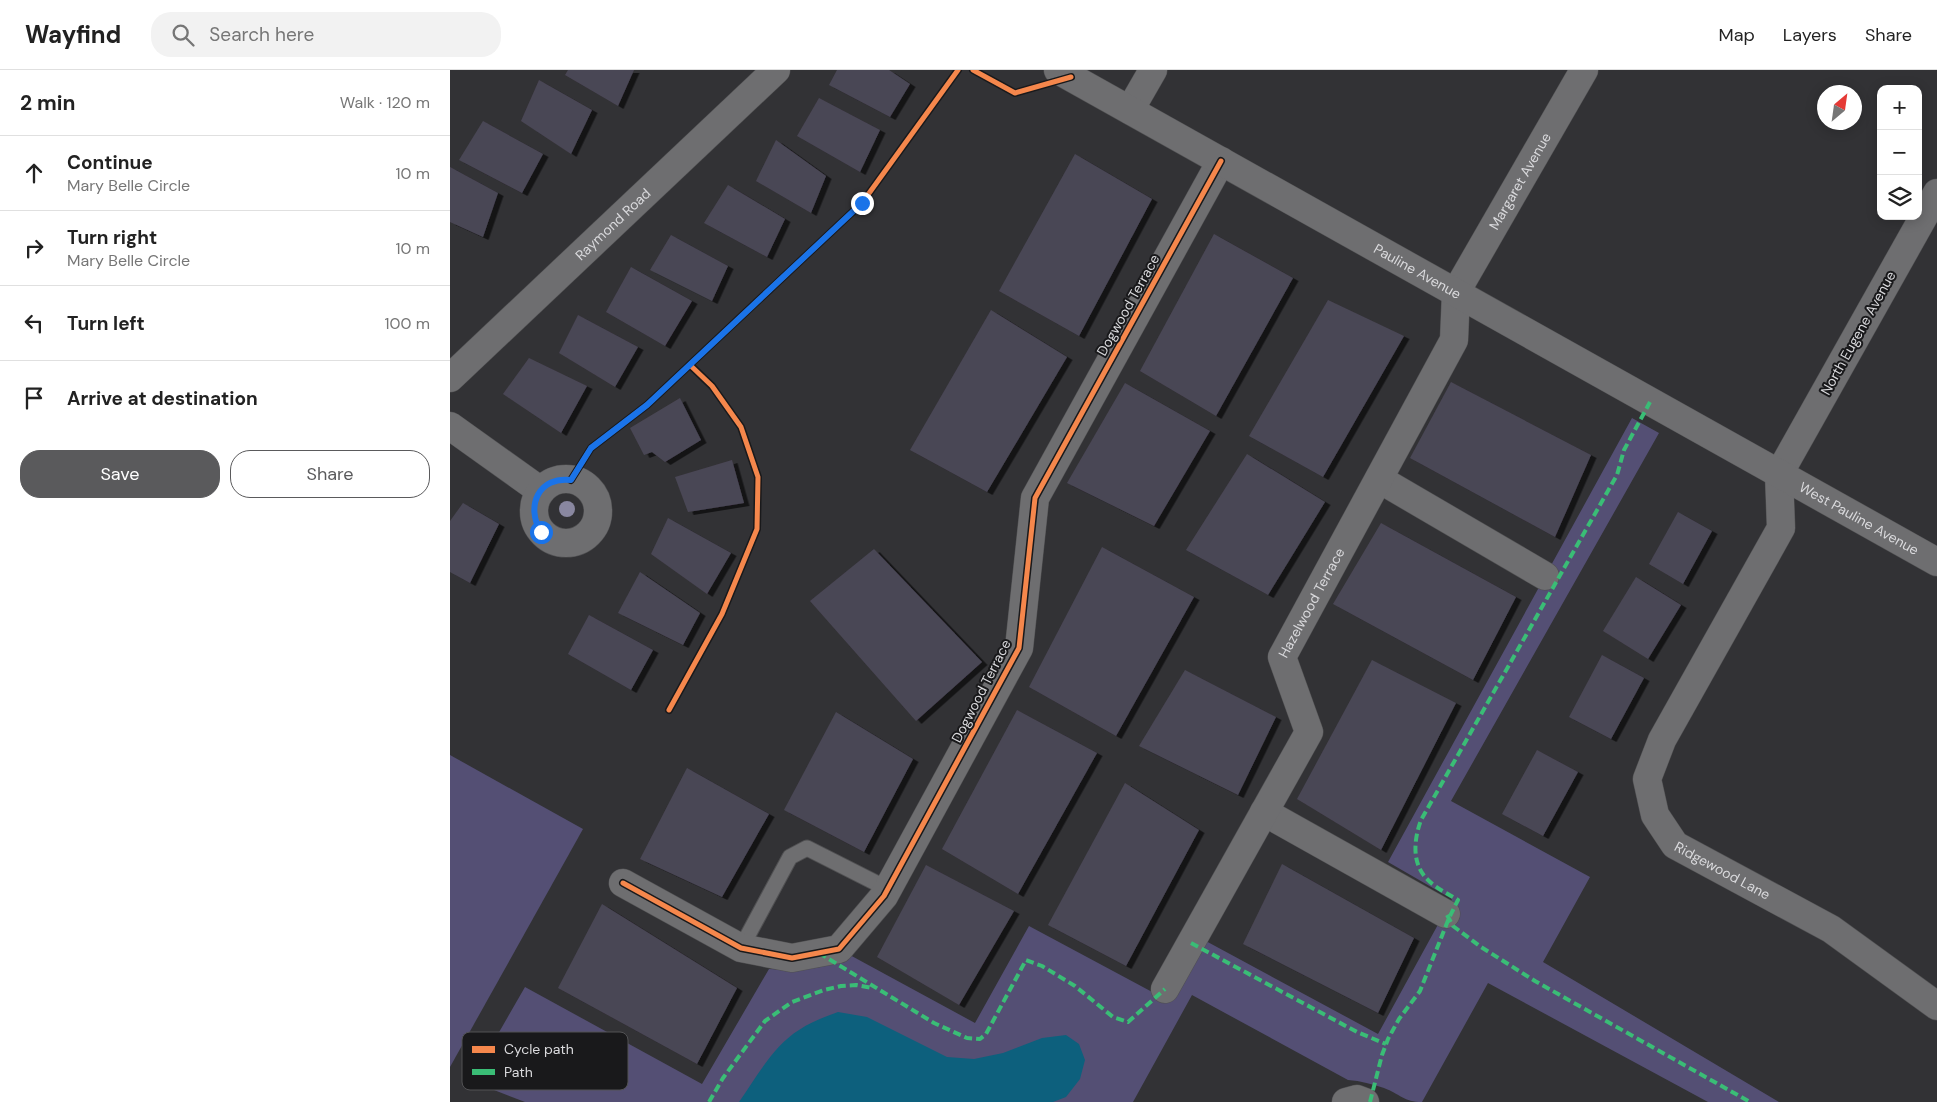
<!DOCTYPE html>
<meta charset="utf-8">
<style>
body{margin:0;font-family:"DM Sans",sans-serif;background:#f2f2f2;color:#222}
.controls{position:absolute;right:15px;top:15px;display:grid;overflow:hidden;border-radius:10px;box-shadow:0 2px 12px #0003}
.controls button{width:45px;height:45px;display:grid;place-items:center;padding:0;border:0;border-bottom:1px solid #e0e0e0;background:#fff;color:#222;font:25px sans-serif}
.compass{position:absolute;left:1367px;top:15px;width:45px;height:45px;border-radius:50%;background:#fff;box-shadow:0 2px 12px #0003;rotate:29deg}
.stop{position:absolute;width:15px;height:15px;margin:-11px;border:4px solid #1a73e8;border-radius:50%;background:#fff}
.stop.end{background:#1a73e8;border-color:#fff;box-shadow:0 1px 5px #0008}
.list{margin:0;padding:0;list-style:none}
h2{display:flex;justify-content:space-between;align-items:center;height:65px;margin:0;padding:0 20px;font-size:21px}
h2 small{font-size:16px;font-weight:400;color:#767676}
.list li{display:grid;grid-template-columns:32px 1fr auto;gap:15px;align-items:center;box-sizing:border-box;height:75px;padding:0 20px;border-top:1px solid #e0e0e0}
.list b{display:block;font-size:19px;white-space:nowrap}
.list p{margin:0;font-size:16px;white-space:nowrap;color:#767676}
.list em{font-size:16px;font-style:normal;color:#767676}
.actions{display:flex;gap:10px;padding:15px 20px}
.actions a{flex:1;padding:11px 0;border:1px solid #5a5a5c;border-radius:20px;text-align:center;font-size:18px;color:#5a5a5c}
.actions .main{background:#5a5a5c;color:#fff}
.icon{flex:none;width:28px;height:28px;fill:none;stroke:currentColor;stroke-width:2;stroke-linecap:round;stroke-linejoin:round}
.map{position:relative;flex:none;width:1487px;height:1032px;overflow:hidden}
header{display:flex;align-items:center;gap:30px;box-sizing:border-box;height:70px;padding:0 25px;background:#fff;border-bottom:1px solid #e0e0e0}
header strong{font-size:24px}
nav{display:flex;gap:28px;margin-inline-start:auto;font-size:18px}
.search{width:350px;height:45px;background:#f2f2f2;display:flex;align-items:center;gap:12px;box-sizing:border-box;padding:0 18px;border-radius:20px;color:#767676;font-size:19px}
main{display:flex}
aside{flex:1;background:#fff}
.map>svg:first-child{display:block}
</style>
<header>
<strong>Wayfind</strong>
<div class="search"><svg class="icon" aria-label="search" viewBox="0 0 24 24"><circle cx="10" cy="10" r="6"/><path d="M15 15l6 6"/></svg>Search here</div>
<nav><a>Map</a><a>Layers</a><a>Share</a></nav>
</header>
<main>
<aside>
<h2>2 min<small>Walk · 120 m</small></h2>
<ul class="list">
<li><svg class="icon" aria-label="ahead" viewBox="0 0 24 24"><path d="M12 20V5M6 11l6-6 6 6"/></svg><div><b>Continue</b><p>Mary Belle Circle</p></div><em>10 m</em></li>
<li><svg class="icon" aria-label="right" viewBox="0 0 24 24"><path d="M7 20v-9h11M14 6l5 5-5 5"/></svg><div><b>Turn right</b><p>Mary Belle Circle</p></div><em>10 m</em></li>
<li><svg class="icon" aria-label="left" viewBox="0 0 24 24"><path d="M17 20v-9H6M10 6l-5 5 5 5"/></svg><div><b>Turn left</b></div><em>100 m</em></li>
<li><svg class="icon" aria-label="arrive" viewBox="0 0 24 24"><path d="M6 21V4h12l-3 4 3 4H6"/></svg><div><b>Arrive at destination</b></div></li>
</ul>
<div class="actions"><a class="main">Save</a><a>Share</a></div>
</aside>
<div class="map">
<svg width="1487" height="1032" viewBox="0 0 1487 1032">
<defs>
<filter id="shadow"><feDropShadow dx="5.5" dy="3" stdDeviation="0" flood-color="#0009"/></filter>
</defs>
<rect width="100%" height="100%" fill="#323235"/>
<g fill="#544f74">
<path d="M1182,348L1209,363L1001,731L1140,807L1093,892L1329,1032H1258L1038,913L972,1032C954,1032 950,1024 934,1018C922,1014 911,1011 898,1010L742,925L683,1032H75L21,1011L75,917L252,1014L319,899L346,900L370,897L398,884L525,953L579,856L719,931L754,870L928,964L1002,829L938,792Z"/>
<polygon points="0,685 133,759 0,997"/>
</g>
<path fill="#0d607d" d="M388,942L417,947L497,987L524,989L553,983L592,968L616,965L629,974L635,990L630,1009L616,1027L603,1032H289C306,1008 323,976 349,960C361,952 374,947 388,942Z"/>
<g fill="#4a4655" filter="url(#shadow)">
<polygon points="118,0 184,0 168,36 115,5"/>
<polygon points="387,0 439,0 460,14 440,47 379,15"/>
<polygon points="89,10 142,40 121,84 71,51"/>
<polygon points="369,28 430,60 410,102 347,66"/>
<polygon points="33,51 93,84 72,123 9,90"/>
<polygon points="326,70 376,106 361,143 306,111"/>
<polygon points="625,84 702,129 629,266 549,221"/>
<polygon points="0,97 48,123 33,167 0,152"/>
<polygon points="278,115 335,149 317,187 254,153"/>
<polygon points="764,164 843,208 766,346 690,301"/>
<polygon points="221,165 278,196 262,231 200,200"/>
<polygon points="181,197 242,231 215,276 156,242"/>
<polygon points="878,230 954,266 873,407 799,366"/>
<polygon points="541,240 617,287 537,422 460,380"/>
<polygon points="128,245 188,277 165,317 109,283"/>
<polygon points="79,288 137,316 111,363 53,324"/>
<polygon points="1001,312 1141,385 1105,467 960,388"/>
<polygon points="675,313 760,361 704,456 617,413"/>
<polygon points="230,328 251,370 215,392 202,382 194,385 180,358"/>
<polygon points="797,384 875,432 818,525 736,480"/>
<polygon points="282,390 294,433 238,442 225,407"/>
<polygon points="13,433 49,454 20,513 0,502 0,451"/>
<polygon points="1228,442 1262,461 1233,514 1199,494"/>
<polygon points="218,448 281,483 257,524 201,484"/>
<polygon points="931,453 1066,527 1023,610 883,534"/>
<polygon points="652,477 744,527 666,666 579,617"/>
<polygon points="424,479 532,592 466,651 360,531"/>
<polygon points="190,502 250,543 233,575 168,543"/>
<polygon points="1186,507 1231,535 1198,589 1153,561"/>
<polygon points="139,545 203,580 181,620 118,584"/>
<polygon points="1152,585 1194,608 1161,669 1119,647"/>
<polygon points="922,590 1006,633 931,780 847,729"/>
<polygon points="735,600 826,647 788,725 689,676"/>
<polygon points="567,640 647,683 568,824 492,779"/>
<polygon points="386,642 463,689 414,782 334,740"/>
<polygon points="1087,680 1128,702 1093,766 1052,744"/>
<polygon points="237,698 319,744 272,827 190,789"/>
<polygon points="675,713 749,760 676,896 598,855"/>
<polygon points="832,794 964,868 928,943 793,874"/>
<polygon points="476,795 564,841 509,935 427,887"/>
<polygon points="152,834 287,918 247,994 108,918"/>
</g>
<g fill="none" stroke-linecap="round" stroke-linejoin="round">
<defs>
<polyline id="service" points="291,878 340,787 357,778 438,819"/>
<g id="minor">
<polyline points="680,40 703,0"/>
<path id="s1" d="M1487,123L1329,404L1331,458L1212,670L1197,709L1205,745L1225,775L1381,859L1487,936"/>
<path id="s2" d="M0,308L326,0"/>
<polyline points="0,356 91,421"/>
<circle cx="116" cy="441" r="32"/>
<polyline points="929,409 1095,506"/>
<polyline points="814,742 996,844"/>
<polyline points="173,813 291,878 342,888 389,879 434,826 569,578 585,428 771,91"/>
<path id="s3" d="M715,919L859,662L832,587L1004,270L1006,222L1134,0"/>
<polyline points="896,1032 907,1029 915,1032"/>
</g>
<g id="tertiary">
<path id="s4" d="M608,0L1487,492"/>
</g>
</defs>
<use href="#service" stroke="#505052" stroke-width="17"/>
<use href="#minor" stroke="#505052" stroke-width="29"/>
<use href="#tertiary" stroke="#505052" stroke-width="29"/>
<use href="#service" stroke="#6e6e70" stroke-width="15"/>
<use href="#minor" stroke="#6e6e70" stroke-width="28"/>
<use href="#tertiary" stroke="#6e6e70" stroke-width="28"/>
<g stroke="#3abd76" stroke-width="4" stroke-dasharray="8 4" stroke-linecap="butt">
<polyline points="997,845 1003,856 1031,877 1085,911 1300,1032"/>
<polyline points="741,873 907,962 936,974"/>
<polyline points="369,883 484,953 517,968 530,969 536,964 576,890 592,896 625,916 663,947 678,952 715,919"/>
<polyline points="259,1032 273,1008 315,951 342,932 374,920 391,916 406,915 422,918"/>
<path d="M920,1032L932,985L938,969L949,949L970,921L999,848L1008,830C998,824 986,818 978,810C961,794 964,769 971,750L1167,405L1174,380L1200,332"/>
</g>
<defs>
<g id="cycleway">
<polyline points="523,0 565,23 621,7"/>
<polyline points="121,410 141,378 197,335 412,133 508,0"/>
<polyline points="219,640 272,544 307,459 308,407 291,357 262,316 240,295"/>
<polyline points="173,813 291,878 342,888 389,879 434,826 569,578 585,428 771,91"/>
</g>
</defs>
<use href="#cycleway" stroke="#19191b" stroke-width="8"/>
<use href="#cycleway" stroke="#f5874c" stroke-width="5"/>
</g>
<circle fill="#8987a0" cx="117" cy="439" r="8"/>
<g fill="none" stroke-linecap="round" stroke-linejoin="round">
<path stroke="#1a73e8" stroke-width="6" d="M91,462C75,436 89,406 121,410L141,378L197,335L412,133"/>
</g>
<g text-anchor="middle" stroke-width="4" stroke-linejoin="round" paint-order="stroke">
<g font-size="14" fill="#d9d9dc" stroke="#19191b">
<text dy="5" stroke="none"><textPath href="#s3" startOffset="911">Margaret Avenue</textPath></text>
<text dy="5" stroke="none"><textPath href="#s2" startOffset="224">Raymond Road</textPath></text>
<text dy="5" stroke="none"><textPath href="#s4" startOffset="412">Pauline Avenue</textPath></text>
<text transform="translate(678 235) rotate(-61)" y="5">Dogwood Terrace</text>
<text transform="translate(1408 263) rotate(-61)" y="5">North Eugene Avenue</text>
<text dy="5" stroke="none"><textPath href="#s4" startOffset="918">West Pauline Avenue</textPath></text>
<text dy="5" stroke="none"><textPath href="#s3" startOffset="436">Hazelwood Terrace</textPath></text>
<text transform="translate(531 621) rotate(-63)" y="5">Dogwood Terrace</text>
<text dy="5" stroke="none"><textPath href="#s1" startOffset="788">Ridgewood Lane</textPath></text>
</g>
</g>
<rect x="12" y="962" width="166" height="58" rx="8" fill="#19191b" stroke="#535355" stroke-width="1"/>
<rect x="22" y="976" width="23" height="7" fill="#f5874c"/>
<rect x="22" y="999" width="23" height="6" fill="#3abd76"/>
<g font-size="14" fill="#d9d9dc">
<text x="54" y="984">Cycle path</text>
<text x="54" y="1007">Path</text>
</g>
</svg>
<div class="controls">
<button>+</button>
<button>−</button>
<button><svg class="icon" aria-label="layers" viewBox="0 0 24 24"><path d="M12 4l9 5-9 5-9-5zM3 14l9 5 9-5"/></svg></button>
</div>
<svg class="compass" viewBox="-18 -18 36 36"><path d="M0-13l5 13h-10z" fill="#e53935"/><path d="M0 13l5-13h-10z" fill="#767676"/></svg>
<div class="stop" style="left:91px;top:462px"></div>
<div class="stop end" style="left:412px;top:133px"></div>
</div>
</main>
